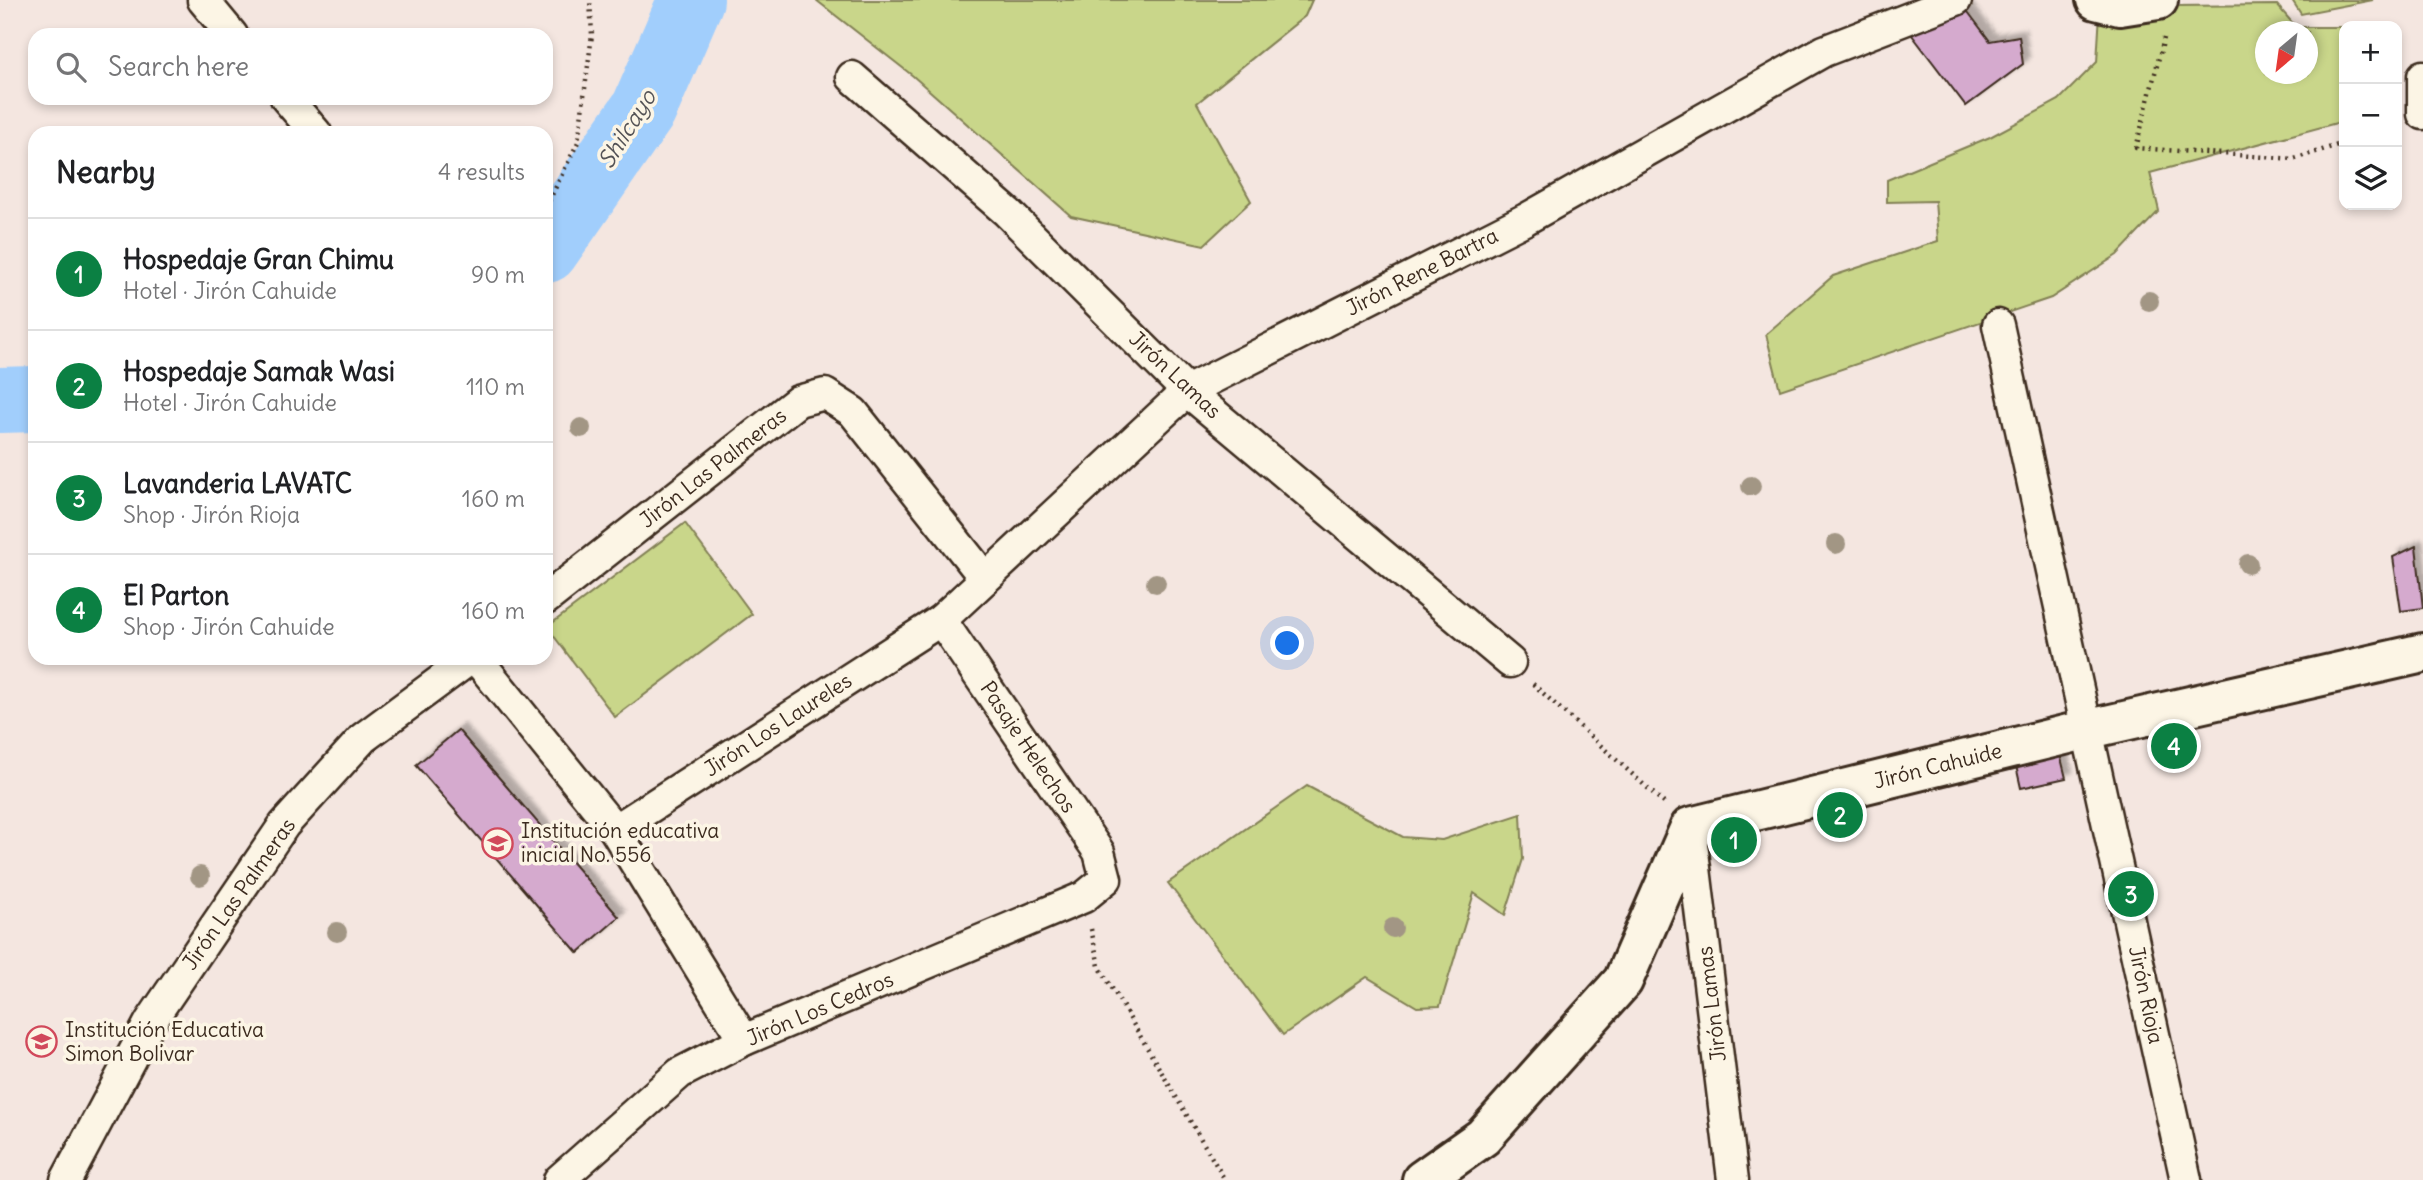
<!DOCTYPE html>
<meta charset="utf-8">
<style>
body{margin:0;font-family:Delius,sans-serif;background:#f2f2f2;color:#202124}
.controls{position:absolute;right:21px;top:21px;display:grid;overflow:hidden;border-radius:14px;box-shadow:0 4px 10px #0003}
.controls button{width:63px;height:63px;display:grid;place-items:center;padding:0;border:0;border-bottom:2px solid #e0e0e0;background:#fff;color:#202124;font:35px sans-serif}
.compass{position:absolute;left:2255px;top:21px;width:63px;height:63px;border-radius:50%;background:#fff;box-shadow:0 4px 10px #0003;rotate:209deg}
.you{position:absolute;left:1288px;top:644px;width:24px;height:24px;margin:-18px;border:5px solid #fff;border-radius:50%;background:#1a73e8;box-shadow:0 0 0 10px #1a73e833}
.badge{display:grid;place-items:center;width:46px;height:46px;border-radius:50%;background:#0b8043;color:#fff;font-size:23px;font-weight:700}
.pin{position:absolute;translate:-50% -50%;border:4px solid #fff;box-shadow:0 2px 7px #0006}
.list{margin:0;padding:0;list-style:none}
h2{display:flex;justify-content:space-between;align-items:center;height:91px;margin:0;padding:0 28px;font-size:30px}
h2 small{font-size:23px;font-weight:400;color:#757577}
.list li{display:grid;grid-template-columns:46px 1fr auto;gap:21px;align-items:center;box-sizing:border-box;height:112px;padding:0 28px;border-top:2px solid #e0e0e0}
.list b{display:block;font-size:26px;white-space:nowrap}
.list p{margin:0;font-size:23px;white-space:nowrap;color:#757577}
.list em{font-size:23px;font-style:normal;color:#757577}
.icon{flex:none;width:38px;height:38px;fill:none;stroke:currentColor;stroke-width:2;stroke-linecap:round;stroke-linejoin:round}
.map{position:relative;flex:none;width:2423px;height:1180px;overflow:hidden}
.search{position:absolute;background:#fff;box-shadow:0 4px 10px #0003;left:28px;top:28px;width:525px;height:77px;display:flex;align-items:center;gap:18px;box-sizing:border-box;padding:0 24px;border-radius:21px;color:#757577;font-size:26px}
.panel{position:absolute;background:#fff;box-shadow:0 4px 10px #0003;left:28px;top:126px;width:525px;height:539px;border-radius:21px}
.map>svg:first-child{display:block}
</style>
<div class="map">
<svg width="2423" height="1180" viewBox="0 0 2423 1180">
<defs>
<filter id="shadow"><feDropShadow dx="6" dy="-6" stdDeviation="2" flood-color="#0004"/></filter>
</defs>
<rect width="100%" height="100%" fill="#f4e6e0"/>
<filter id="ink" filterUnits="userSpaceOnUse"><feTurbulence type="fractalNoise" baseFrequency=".0143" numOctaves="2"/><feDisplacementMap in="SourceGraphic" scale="14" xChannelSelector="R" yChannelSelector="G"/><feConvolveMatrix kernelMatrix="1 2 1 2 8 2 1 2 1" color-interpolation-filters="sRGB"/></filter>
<g filter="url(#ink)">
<g fill="#c9d68a" stroke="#828054" stroke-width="2" fill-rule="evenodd">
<polygon points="816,0 1312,0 1305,16 1197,103 1251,201 1204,245 1071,216 913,76"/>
<polygon points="2292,0 2373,0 2301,14"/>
<path d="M2277,5L2296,27H2344V121L2150,173L2159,211L2117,255L2051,298L1780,390L1766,334L1833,276L1938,241L1935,201L1887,202V180L1990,137L2059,100L2097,62L2100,13L2172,6ZM2266,32H2308V74H2266Z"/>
<polygon points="685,523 752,614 615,717 547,627"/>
<polygon points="1307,786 1403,837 1442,840 1521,814 1523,859 1505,915 1474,893 1440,1006 1417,1007 1367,977 1283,1035 1168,883"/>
</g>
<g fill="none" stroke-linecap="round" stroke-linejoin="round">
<g stroke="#a1cefc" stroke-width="66">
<polyline points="546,250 644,109 691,0"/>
<polyline points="0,400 35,399"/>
</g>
</g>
<g fill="#d5aace" stroke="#3b2a1e" stroke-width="2" filter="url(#shadow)">
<polygon points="1959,0 1990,41 2019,36 2023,64 1966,106 1912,35"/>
<polygon points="2416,546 2423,608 2401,611 2393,557"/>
<polygon points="458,730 619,917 578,953 416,765"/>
<polygon points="2056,738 2066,778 2021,788 2012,748"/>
</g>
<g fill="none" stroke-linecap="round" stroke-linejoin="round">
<defs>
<g id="street">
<polyline points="203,0 232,35"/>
<polyline points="2423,76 2423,114"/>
<polyline points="852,77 1007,212 1187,391 1510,662"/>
<polyline points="286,98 316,133"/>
<polyline points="1998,325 2186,1180"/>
<polyline points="546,599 798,401 825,394 853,412 984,577"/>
<polyline points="476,658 615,830 744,1040"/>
<polyline points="1690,827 1733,1180"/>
<polyline points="615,830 941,620 1187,391 1526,219 1824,51 1956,0"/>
<polyline points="66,1180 150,1022 284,825 363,738 471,658"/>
<polyline points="559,1180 680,1073 744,1040 1084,897 1106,879 1099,852 941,620"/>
</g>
<g id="secondary">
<polyline points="2096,0 2120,6 2158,0"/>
<polyline points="1422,1180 1483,1137 1623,981 1690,827 2089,729 2423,653"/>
</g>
</defs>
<use href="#street" stroke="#3b2a1e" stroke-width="35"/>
<use href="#secondary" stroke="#3b2a1e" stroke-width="44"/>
<g stroke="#3b2a1e" stroke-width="4.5" stroke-dasharray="2 5" stroke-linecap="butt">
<polyline points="2164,38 2136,148 2294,159 2344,143"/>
<polyline points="546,207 578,142 592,35 590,0"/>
<polyline points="1533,684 1664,803"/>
<polyline points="1091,929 1099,966 1225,1180"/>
</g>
<use href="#street" stroke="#fcf5e5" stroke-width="30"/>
<use href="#secondary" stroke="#fcf5e5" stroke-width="38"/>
</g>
<g fill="#a29684">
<circle cx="2149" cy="301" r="10"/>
<circle cx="581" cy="428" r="10"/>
<circle cx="1751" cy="486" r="10"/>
<circle cx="1836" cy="544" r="10"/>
<circle cx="2248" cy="564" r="10"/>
<circle cx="1156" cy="583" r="10"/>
<circle cx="200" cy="876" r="10"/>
<circle cx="1393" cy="928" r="10"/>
<circle cx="337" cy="932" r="10"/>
</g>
</g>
<defs>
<symbol id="school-ring" viewBox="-11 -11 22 22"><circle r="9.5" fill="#fcf5e5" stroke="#d1495b" stroke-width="1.5"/><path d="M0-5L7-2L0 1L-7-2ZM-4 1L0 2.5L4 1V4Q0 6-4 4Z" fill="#d1495b"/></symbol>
</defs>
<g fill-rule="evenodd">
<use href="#school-ring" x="480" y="826" width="35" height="35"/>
<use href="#school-ring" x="24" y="1024" width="35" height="35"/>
</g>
<g text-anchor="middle" stroke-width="7" stroke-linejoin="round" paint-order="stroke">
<g font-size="21" fill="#3b2a1e" stroke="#fcf5e5">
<text transform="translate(1422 272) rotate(-27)" y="7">Jirón Rene Bartra</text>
<text transform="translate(1175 375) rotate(43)" y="7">Jirón Lamas</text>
<text transform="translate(713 468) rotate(-38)" y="7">Jirón Las Palmeras</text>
<text transform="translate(778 725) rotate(-33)" y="7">Jirón Los Laureles</text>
<text transform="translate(1028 747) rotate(56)" y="7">Pasaje Helechos</text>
<text transform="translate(1938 766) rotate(-14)" y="7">Jirón Cahuide</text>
<text transform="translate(239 894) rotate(-55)" y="7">Jirón Las Palmeras</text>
<text transform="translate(2146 995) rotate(78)" y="7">Jirón Rioja</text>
<text transform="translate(1712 1004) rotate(-97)" y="7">Jirón Lamas</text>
<text transform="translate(820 1009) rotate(-23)" y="7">Jirón Los Cedros</text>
</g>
<g font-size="21" fill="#3b2a1e" stroke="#fcf5e5" text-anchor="start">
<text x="521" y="838">Institución educativa<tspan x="521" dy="24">inicial No. 556</tspan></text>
<text x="65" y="1037">Institución Educativa<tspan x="65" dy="24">Simon Bolivar</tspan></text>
</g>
<g font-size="23" font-style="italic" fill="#545356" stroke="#fcf5e5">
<text transform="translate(627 129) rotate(-58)" y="8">Shilcayo</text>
</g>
</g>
</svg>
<div class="controls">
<button>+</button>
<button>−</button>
<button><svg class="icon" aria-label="layers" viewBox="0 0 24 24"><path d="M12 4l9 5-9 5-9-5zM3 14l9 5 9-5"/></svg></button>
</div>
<svg class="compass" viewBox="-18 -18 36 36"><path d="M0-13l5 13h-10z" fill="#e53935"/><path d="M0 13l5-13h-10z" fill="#757577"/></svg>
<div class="you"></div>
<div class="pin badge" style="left:1734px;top:840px">1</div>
<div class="pin badge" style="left:1840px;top:815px">2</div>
<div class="pin badge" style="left:2131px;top:894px">3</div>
<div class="pin badge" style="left:2174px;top:746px">4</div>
<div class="search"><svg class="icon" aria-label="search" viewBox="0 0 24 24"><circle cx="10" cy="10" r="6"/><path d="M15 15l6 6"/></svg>Search here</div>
<section class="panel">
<h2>Nearby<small>4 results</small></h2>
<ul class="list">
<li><span class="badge">1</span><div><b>Hospedaje Gran Chimu</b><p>Hotel · Jirón Cahuide</p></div><em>90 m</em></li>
<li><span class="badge">2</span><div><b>Hospedaje Samak Wasi</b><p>Hotel · Jirón Cahuide</p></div><em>110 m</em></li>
<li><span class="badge">3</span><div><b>Lavanderia LAVATC</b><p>Shop · Jirón Rioja</p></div><em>160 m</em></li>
<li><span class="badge">4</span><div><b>El Parton</b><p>Shop · Jirón Cahuide</p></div><em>160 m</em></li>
</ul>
</section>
</div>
